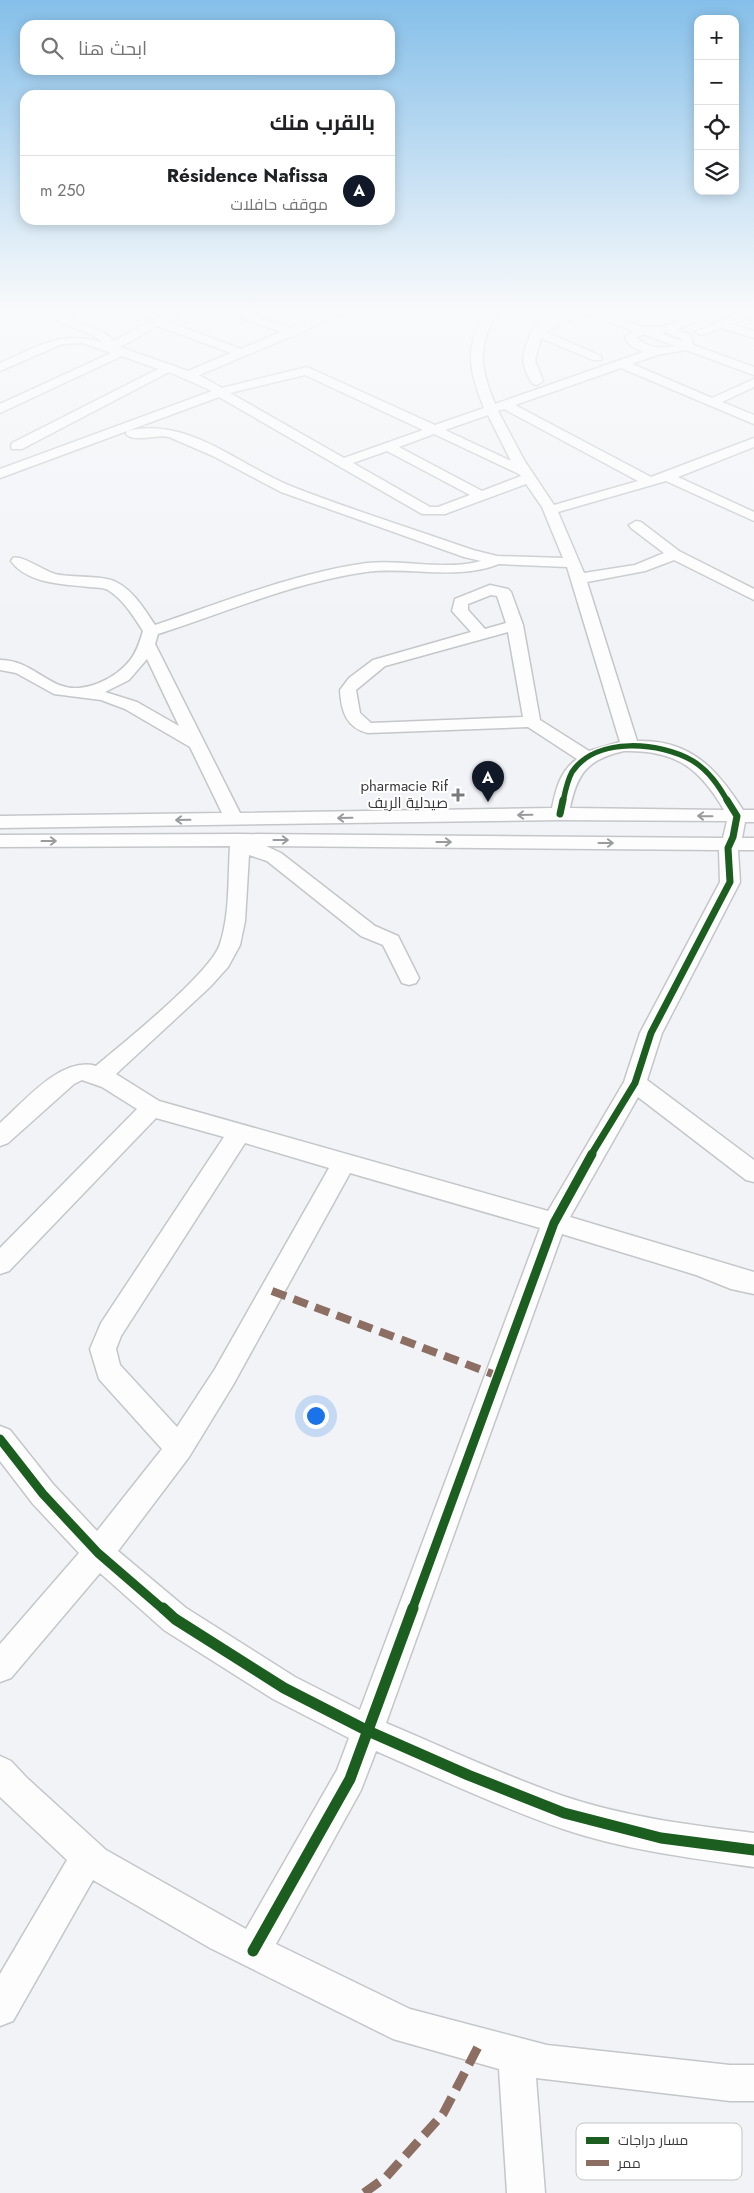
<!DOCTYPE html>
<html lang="ar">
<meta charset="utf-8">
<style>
body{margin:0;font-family:Jost,Cairo,sans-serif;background:#f2f2f2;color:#202124;direction:rtl}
.controls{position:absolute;right:15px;top:15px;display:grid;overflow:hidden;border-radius:10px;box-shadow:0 2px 12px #0003}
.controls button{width:45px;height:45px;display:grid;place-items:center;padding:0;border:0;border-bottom:1px solid #e0e0e0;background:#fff;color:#202124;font:25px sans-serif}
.you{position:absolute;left:315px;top:1415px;width:18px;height:18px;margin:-12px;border:4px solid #fff;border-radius:50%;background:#1a73e8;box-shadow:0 0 0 8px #1a73e833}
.badge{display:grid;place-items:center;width:32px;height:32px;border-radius:50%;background:#111827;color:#fff;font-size:16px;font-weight:700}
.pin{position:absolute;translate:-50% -41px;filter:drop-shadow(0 1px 2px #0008)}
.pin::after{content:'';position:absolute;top:26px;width:18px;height:15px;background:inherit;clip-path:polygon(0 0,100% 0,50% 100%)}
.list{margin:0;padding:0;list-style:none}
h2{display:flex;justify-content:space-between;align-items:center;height:65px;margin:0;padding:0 20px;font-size:21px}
h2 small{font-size:16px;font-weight:400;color:#757577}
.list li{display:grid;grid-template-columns:32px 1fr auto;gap:15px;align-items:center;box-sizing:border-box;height:70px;padding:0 20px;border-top:1px solid #e0e0e0}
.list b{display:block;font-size:19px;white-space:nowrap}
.list p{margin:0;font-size:16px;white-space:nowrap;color:#757577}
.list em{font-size:16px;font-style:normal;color:#757577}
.icon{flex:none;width:28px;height:28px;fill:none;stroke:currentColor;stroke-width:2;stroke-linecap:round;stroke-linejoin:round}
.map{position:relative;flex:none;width:754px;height:2193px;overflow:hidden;direction:ltr}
.search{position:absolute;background:#fff;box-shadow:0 2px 12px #0003;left:20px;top:20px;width:375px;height:55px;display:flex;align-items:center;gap:12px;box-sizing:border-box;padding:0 18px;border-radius:15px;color:#757577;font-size:19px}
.panel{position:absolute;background:#fff;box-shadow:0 2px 12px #0003;left:20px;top:90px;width:375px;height:135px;border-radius:15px;direction:rtl}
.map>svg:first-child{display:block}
</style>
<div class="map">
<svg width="754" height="2193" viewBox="0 0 754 2193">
<rect width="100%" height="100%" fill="#f2f3f7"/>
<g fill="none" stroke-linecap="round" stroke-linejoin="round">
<defs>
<g id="minor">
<path d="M49,311H60C74,327 98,324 114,341L168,311H182L166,321L241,349L281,332L222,311H240L291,328L330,311H345L297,334L199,375L222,388L307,367L435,425L484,408C469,371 463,346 488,311H499C476,345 480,368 495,404L643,352L631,346L625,338L633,331L588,314L563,322L546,332L601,356V360H593L541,338L535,360L543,381L537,385L533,384C523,370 520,357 528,341C529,338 531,333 532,331C541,317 587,308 603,312C617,315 631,326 646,327C671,329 695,311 723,311L677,329L691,335L693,345L754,367V375L686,350L657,355L632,364L712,398L754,379V387L722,402L754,415V424L621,368L515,405L651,477L754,438V447L678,477L754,512V521L666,481L558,512L584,573L635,565L664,553L631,528L629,525L636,521L641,522L679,551L754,589V600L674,560L645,571L587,582L637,741C690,739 717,769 743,810H754V822H745L742,838H754V850H738L740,882L662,1033L647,1080L754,1160V1182L746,1180L638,1097L570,1217L754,1272V1294L731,1289L696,1275L562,1234L386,1723C445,1748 503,1775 563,1796C625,1817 690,1825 754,1833V1867C690,1858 625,1850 563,1829C500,1807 438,1778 376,1751L361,1790L276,1944L410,2009L547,2045L730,2065H754V2101H730L536,2078L545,2193H507L499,2069L393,2039L210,1948L93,1880L13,2021L0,2026V1974L67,1860L0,1797V1756L11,1761L27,1778L106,1850L246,1929L337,1770L349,1738L273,1699L164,1630L100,1573L11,1678L0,1682V1644L79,1553L33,1504L0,1461V1426L10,1430L53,1484L97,1531L162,1449L99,1379L90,1349L101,1323L224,1137L156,1118L9,1271L0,1274V1248L137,1109L102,1087L82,1080L74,1084L8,1143L0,1146V1123C24,1102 61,1056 96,1066C123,1043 211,973 220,944C230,914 228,878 230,846L0,847V835L240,834L723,838L727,821L560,820L0,828V816L222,813L190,747L125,709L101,700L54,694L16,673L0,670V660C25,660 38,676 59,685C83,695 116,679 131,659C137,651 140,641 143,631C133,616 124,600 108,590C103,587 95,588 89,587C64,584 27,584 11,561L13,558C22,555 42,570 55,574C71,578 103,575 116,582C133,590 145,610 155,625C224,602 294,573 367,563C405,559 444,571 481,561L464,557L281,492L213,456L169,437C157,434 134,443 126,434L127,431C189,416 239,466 293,487C352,510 413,529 473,550L497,556L563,558L542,507L526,484L445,514H422L219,397L0,478V469L212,391L169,372L22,449H12L11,446L12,443L158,369L122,356L0,413V404L111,353L83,343L62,344L0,371V363C37,347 63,329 103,343C87,327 63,330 49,311ZM158,326L231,353L188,371L120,347ZM665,332L682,339V341L660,333ZM643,334L675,346C662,349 648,348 637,338ZM305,375L423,430L344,458L230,393ZM504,409L638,481L554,505L524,460L498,411ZM488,415L511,461L445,430ZM434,434L519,474L521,476L482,491L399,447ZM387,451L470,495L438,507H430L353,463ZM499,564L567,567L620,742L589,751L540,720L523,625L511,592L508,589L490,585L455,599L452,611L471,632L373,660L349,678L340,690C341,710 346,728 368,733L528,727L577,759C560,771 556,789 552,808L240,813L155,644L158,634C226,612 295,582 366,572C411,566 455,581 499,564ZM491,595L497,596L506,623L485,629L468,610V604ZM508,632L523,717L371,723L360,713L356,690L385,666ZM147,659L179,726L137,702L105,692L129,680ZM624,751C675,750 699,767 724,810L570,808C577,773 588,759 624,751ZM266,846L719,850L720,882L640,1033L624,1082L548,1211L159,1101L116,1074L210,987L228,967L240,945L245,921L249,855L267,861L361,936L383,945L402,983L409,985L416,983L419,978L398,936L375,926L281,853ZM245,1143L329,1168L215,1369L177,1427L120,1365L116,1349L121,1336ZM350,1173L540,1228L360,1710L295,1677L186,1608L118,1551L189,1457L233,1385Z"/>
<polygon points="745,311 754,311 754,316 732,324 754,331 754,338 721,328 701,335 695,332"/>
</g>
</defs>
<use href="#minor" stroke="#c5c6c9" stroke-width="3"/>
<use href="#minor" fill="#fdfdfe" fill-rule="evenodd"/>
<polyline stroke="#8d6e63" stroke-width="8" stroke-dasharray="15 8" stroke-linecap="butt" points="272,1291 498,1376"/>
<polyline stroke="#8d6e63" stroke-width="9" stroke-dasharray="19 9" stroke-linecap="butt" points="364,2193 386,2177 443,2114 479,2045"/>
<defs>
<path id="cycleway-far3" d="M563,802C565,792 567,781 572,772C596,736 661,742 693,761C709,771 719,786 728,802"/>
<g id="cycleway-far2">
<polyline points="560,814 563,800"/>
<polyline points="591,1155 635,1083 651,1033 730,882 728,848 733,837 737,816 727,800"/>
</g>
<g id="cycleway-far1">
<polyline points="0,1439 43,1494 98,1553 164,1610"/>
<polyline points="412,1610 554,1223 592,1154"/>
</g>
<g id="cycleway">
<polyline points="163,1608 175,1619 284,1688 368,1731 468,1775 564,1813 661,1838 754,1850"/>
<polyline points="253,1951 350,1779 413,1608"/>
</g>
</defs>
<use href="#cycleway-far3" stroke="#fff" stroke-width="8"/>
<use href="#cycleway-far2" stroke="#fff" stroke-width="10"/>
<use href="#cycleway-far1" stroke="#fff" stroke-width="12"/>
<use href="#cycleway" stroke="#fff" stroke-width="14"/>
<use href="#cycleway-far3" stroke="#1b5e20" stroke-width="5.5"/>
<use href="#cycleway-far2" stroke="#1b5e20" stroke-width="7"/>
<use href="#cycleway-far1" stroke="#1b5e20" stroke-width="9"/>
<use href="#cycleway" stroke="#1b5e20" stroke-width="11"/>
</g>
<defs><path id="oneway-shaft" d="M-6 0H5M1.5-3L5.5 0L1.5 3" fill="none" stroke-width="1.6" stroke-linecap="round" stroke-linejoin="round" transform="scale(1.25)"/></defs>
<g stroke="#9a9b9c">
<use href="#oneway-shaft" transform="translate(525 815) rotate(179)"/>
<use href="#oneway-shaft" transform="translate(705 816) rotate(-179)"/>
<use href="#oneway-shaft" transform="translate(345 818) rotate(179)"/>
<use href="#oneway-shaft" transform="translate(183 820) rotate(179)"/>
<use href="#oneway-shaft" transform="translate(281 840)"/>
<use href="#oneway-shaft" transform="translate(49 841)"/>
<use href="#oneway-shaft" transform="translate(444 842)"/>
<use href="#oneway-shaft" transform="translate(606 843)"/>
</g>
<linearGradient id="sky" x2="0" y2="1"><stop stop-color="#85bfe9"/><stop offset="0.5" stop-color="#f9fafb"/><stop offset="1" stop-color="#f9fafb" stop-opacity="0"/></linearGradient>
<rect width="754" height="618" fill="url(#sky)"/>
<path fill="#797a7d" stroke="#fff" stroke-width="2" d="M455.5 787.5h5v5h5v5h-5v5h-5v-5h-5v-5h5z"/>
<g text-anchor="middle" stroke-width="4" stroke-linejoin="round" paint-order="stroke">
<g font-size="15" fill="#38393b" stroke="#fff" text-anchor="end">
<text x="448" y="791">pharmacie Rif<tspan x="448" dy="17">صيدلية الريف</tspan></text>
</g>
</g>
<rect x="576" y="2123" width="166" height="57" rx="8" fill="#fff" stroke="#c3c4c4" stroke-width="1"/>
<rect x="586" y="2137" width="23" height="7" fill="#1b5e20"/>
<rect x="586" y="2160" width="23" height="6" fill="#8d6e63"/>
<g font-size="14" fill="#38393b">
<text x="618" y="2145">مسار دراجات</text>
<text x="618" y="2168">ممر</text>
</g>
</svg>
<div class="controls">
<button>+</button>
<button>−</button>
<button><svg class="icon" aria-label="locate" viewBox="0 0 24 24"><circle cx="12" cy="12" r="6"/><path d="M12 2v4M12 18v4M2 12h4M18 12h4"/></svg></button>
<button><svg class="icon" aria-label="layers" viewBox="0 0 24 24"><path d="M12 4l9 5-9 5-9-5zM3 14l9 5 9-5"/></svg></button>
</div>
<div class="you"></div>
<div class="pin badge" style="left:488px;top:802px">A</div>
<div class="search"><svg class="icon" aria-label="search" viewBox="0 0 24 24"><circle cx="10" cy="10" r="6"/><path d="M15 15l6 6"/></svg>ابحث هنا</div>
<section class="panel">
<h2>بالقرب منك<small></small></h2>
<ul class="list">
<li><span class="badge">A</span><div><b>Résidence Nafissa</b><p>موقف حافلات</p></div><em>250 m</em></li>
</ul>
</section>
</div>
